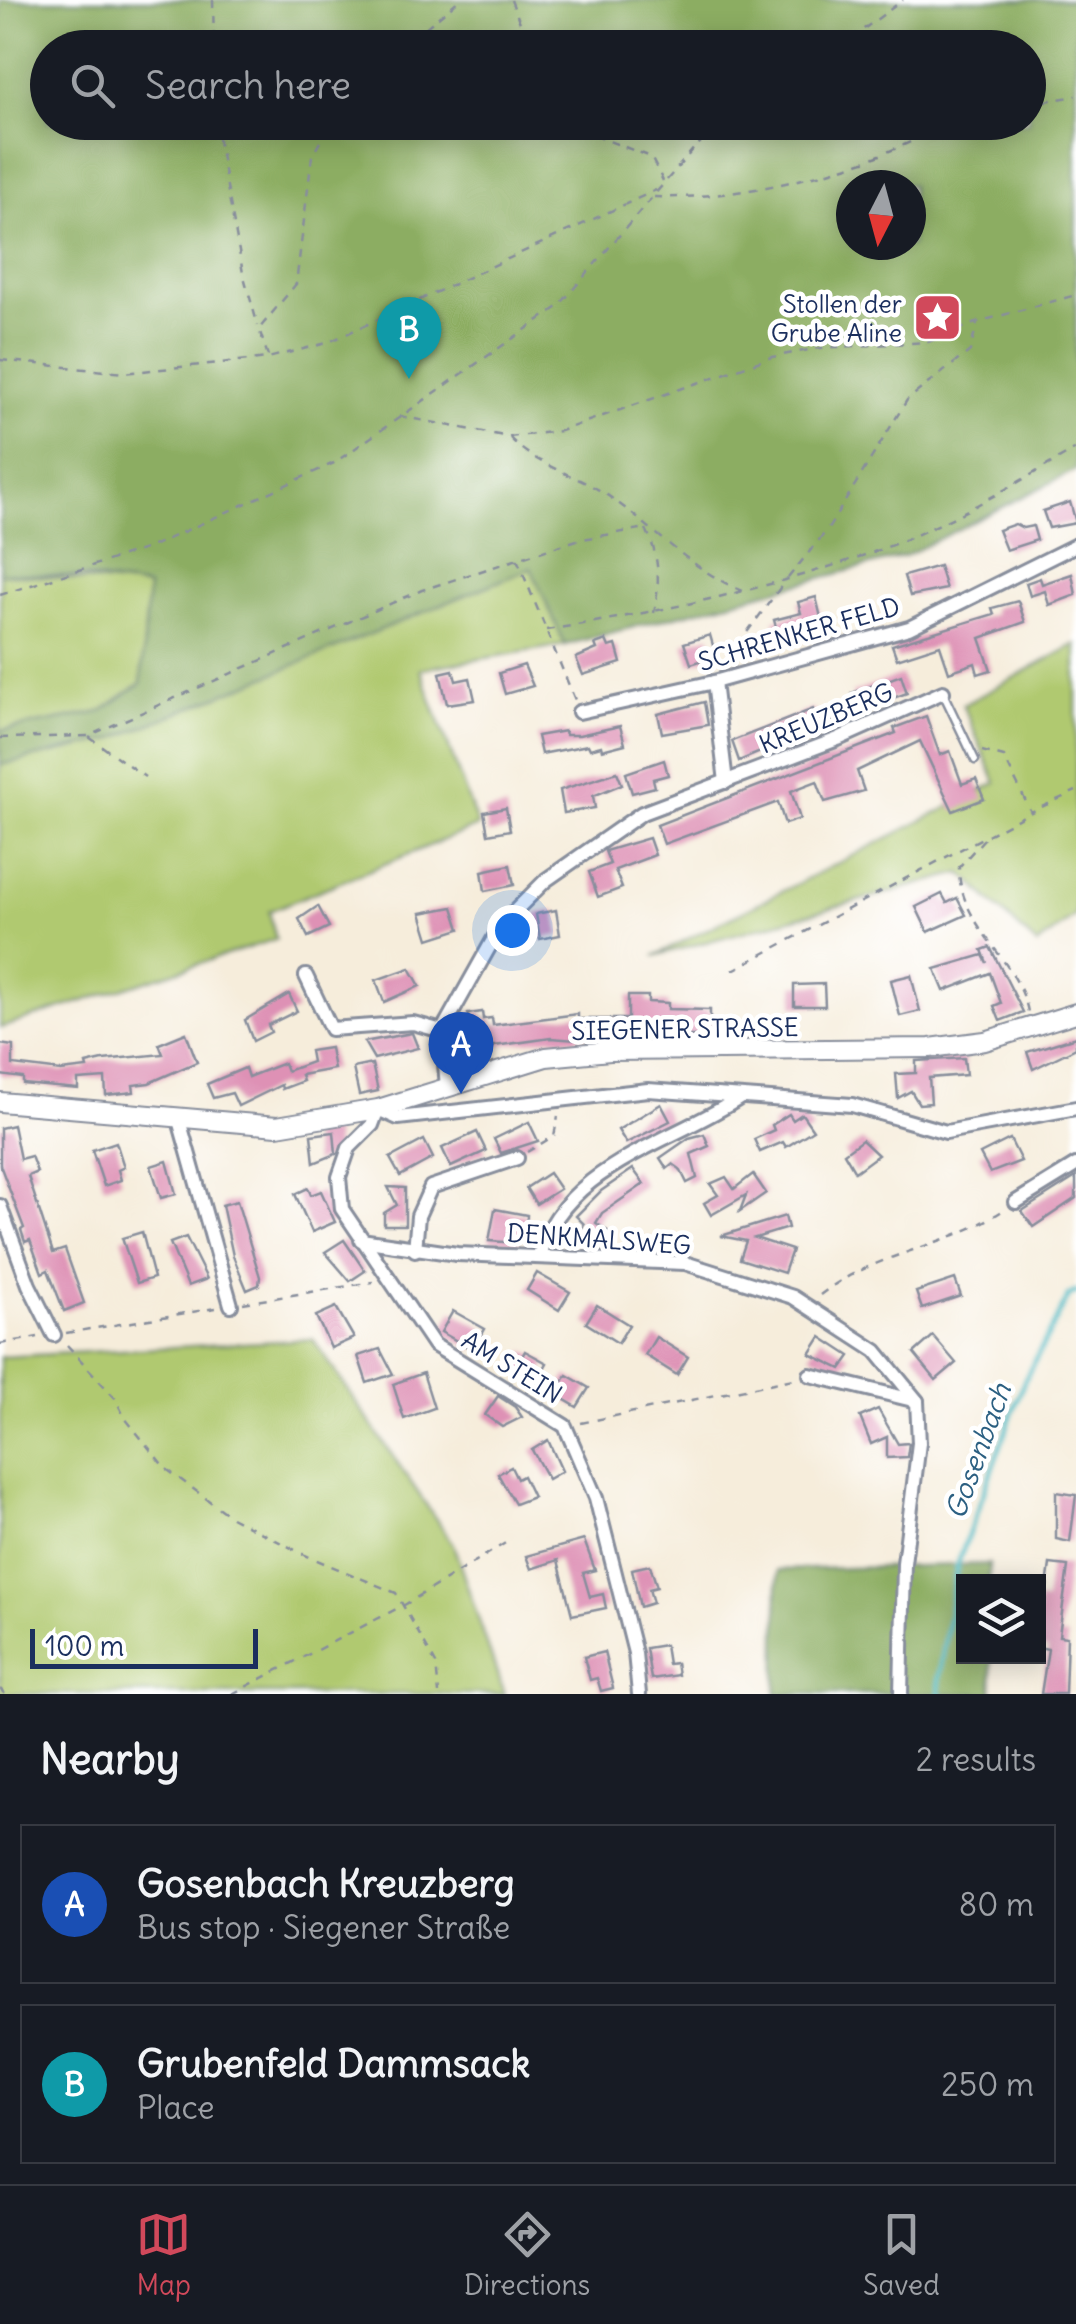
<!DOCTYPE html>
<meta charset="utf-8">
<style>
body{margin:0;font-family:Delius,sans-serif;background:#20242c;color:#f1f3f6}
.controls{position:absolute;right:30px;bottom:30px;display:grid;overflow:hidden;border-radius:0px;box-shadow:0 5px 25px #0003}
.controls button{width:90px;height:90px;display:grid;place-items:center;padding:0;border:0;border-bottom:2px solid #363941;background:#171b24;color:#f1f3f6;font:50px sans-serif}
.compass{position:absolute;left:836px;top:170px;width:90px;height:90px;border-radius:50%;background:#171b24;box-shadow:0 5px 25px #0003;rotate:186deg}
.scale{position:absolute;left:30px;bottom:25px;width:228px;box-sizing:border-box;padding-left:10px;border:5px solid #1b2f5e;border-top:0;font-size:28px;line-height:35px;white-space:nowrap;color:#1b2f5e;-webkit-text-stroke:8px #fff;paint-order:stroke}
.you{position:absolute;left:512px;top:930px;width:35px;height:35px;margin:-25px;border:8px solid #fff;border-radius:50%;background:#1a73e8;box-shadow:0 0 0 15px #1a73e833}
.badge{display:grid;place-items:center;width:65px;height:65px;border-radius:50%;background:#d1495b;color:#fff;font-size:32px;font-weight:700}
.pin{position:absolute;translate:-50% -82px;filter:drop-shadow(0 2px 5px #0008)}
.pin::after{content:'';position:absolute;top:52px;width:35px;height:30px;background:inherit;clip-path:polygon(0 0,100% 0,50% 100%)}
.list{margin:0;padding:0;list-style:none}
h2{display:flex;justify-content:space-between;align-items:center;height:130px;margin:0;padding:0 40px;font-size:42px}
h2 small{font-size:32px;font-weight:400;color:#9ea1a6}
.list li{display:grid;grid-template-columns:65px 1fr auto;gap:30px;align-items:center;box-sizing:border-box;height:160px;margin:0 20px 20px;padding:0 20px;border:2px solid #363941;border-radius:0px}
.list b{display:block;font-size:38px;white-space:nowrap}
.list p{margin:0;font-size:32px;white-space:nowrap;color:#9ea1a6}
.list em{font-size:32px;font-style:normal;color:#9ea1a6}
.icon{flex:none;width:55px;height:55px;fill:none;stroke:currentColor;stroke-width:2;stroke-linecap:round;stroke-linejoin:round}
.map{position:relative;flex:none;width:1076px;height:1694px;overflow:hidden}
.search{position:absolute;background:#171b24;box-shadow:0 5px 25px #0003;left:30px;right:30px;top:30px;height:110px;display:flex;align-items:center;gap:25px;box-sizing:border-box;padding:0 35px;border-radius:55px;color:#9ea1a6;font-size:38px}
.sheet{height:490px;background:#171b24}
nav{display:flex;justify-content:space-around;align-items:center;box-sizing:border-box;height:140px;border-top:2px solid #363941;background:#171b24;font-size:28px;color:#9ea1a6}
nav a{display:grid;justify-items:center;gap:5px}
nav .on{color:#d1495b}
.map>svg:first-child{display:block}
</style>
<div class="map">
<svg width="1076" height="1694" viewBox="0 0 1076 1694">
<rect width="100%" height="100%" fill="#fff"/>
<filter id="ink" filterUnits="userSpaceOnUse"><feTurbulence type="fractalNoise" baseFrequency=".01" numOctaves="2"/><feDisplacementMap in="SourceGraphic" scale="20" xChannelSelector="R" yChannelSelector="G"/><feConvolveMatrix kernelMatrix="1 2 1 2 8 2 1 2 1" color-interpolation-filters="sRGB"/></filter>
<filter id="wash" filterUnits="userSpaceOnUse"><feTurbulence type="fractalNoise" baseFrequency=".0048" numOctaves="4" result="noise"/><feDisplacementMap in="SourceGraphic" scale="40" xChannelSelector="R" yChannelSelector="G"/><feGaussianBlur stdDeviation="2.25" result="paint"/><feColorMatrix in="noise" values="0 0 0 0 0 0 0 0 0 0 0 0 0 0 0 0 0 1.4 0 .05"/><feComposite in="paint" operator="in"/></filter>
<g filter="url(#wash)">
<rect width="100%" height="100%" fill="#f6eddb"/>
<g fill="#b0c96f" stroke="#667c66" stroke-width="2.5">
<polygon points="532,568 565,645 420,669 478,826 269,911 276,939 0,1028 0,765 111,740"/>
<polygon points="0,573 148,586 141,683 100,712 0,731"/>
<polygon points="1076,644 1076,915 1037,945 961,873 654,956 996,783 963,705"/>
<polygon points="313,1339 453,1544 504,1694 0,1694 0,1357"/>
</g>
<g fill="#8cad62" stroke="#546e60" stroke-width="2.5" fill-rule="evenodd">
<path d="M0,0H1076V470L905,556L565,645L531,568L111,740L0,765V731L100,712L141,683L148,587L83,577L0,573ZM48,48H1028V122H48ZM851,185H911V245H851Z"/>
<polygon points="989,1564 989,1581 964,1582 964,1656 991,1657 992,1694 776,1694 778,1570"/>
</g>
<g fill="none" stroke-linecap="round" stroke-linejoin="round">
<polyline stroke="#4dbbc4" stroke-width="5" points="940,1694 939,1678 957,1566 1024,1381 1069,1296 1076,1292"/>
</g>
<g id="blocks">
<g fill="#de91b5">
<polygon points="1070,502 1076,523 1049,528 1043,511"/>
<polygon points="1015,524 1023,528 1033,526 1037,540 1006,550 998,530"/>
<polygon points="939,566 946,589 910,596 904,576"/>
<polygon points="1072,574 1076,595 1049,605 1045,591 1030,596 1026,583 1040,578 1042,584"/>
<polygon points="816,597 822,622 816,624 819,635 807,638 805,630 779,638 774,620 801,613 798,602"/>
<polygon points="1018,601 1025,622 980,638 991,670 978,674 975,663 949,672 940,645 897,659 892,645 994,614 992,608"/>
<polygon points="710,635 716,656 691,664 684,643"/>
<polygon points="606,640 609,647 616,645 621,663 583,675 576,658 597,649 595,644"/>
<polygon points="524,665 533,686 505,694 499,673"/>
<polygon points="453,670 456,681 470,678 475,700 447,704 440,673"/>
<polygon points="901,675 907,693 858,711 852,693"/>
<polygon points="704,702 708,725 662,733 658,714"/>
<polygon points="813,709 815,714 827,709 832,722 739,761 732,741"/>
<polygon points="926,716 940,755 950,751 962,784 976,779 984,799 953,811 920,741 857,771 864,791 825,802 817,781 791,791 800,819 785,824 778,802 664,844 657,825 896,733 894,728"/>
<polygon points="620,726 625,744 602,750 601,746 590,749 588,745 541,754 537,736 565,731 566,735 579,735"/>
<polygon points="664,760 668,775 653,779 655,787 632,793 626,773"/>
<polygon points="617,772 622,784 593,796 595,808 564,813 560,790"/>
<polygon points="506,808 510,830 488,834 484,812"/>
<polygon points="649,838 655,855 615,870 622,888 598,897 589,872 610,864 605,851"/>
<polygon points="510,865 514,885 485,891 482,871"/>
<polygon points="942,894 947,903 957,898 966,915 928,932 916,907"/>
<polygon points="318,906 329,927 308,937 299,919"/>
<polygon points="453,907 460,929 429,939 421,913"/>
<polygon points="556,910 560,935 540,939 536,914"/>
<polygon points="990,947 1023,1012 1000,1021 994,1006 1001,1003 990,973 944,991 935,969 983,955 987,963 982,950"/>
<polygon points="410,968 420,986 384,1002 376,980"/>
<polygon points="911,975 920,1011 900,1016 891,980"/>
<polygon points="824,984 825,1006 794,1006 794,985"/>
<polygon points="289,994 297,1011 268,1025 271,1032 253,1041 245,1020"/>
<polygon points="628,996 648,996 648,1002 668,1003 668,1009 710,1010 710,1027 700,1026 700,1036 579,1036 576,1040 551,1038 466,1050 462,1022 469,1021 468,1014 482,1012 483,1019 492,1018 493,1025 578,1014 578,1019 628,1019"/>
<polygon points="186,1033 197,1062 149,1083 133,1085 134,1092 106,1095 105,1078 78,1080 78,1089 23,1084 23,1078 0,1075 0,1044 13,1046 13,1065 61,1071 87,1068 86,1064 103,1060 163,1054 159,1044"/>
<polygon points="412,1033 418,1048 374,1059 364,1042"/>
<polygon points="1076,1037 1076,1048 1033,1069 1027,1052"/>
<polygon points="330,1048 334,1069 301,1075 303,1081 282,1089 281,1085 238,1106 232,1093 213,1098 207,1084 245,1068 248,1077 284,1063 287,1071 312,1062 310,1051"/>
<polygon points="964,1058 966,1075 929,1078 931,1103 919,1104 911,1091 898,1098 896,1074 916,1073 916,1061"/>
<polygon points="372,1064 378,1091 359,1095 353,1068"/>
<polygon points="661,1104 670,1121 626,1143 618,1130"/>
<polygon points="789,1114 793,1120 802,1114 813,1130 786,1147 783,1142 760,1152 754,1139 774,1130 772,1125"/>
<polygon points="529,1122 538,1141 501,1153 494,1139"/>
<polygon points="13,1125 20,1159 31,1156 37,1172 28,1176 53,1253 65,1249 84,1303 64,1311 48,1270 42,1273 30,1240 25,1242 21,1230 24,1228 0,1165 0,1128"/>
<polygon points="334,1132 336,1154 314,1163 311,1135"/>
<polygon points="477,1132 486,1151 451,1167 442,1148"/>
<polygon points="704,1134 709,1146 691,1154 697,1178 687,1183 680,1169 673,1164 667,1169 660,1158 689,1138"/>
<polygon points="1010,1139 1021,1161 990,1173 980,1154"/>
<polygon points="424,1140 433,1158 400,1176 390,1158"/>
<polygon points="862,1140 878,1155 855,1172 844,1153"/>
<polygon points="116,1142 124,1167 118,1170 121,1180 104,1186 92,1150"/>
<polygon points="167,1161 176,1194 161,1198 151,1166"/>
<polygon points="633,1169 644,1184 602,1213 596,1223 612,1234 604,1245 581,1230 584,1224 576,1216 601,1191"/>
<polygon points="549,1173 560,1189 536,1204 526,1188"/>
<polygon points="753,1174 766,1193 740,1211 746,1195 711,1215 704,1203 718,1195 710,1184 726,1177 734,1189"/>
<polygon points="1076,1177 1076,1198 1033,1227 1022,1211"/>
<polygon points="388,1187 405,1188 405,1225 384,1225 384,1213 397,1205"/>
<polygon points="308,1188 311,1195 321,1191 335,1222 312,1232 295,1194"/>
<polygon points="237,1201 260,1277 259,1285 247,1290 233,1256 222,1205"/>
<polygon points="495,1209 527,1215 526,1235 520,1235 519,1243 489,1241"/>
<polygon points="785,1216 788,1228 755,1238 792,1250 784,1273 740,1259 746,1241 721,1236"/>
<polygon points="142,1232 154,1278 137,1283 122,1238"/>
<polygon points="186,1237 207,1279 188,1286 170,1243"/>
<polygon points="344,1240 365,1271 350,1281 325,1252"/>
<polygon points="537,1273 570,1292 559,1310 527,1290"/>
<polygon points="955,1279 961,1296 922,1309 916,1292"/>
<polygon points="597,1305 629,1325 618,1343 586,1323"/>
<polygon points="336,1307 354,1338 331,1348 316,1316"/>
<polygon points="453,1311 485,1329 473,1350 441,1332"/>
<polygon points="933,1336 956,1363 936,1380 914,1353"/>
<polygon points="656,1337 688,1357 677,1375 645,1355"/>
<polygon points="821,1337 850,1356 841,1369 810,1354"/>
<polygon points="380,1349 393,1374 367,1383 358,1356"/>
<polygon points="525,1351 547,1363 536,1383 514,1370"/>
<polygon points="423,1373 434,1408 404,1419 393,1384"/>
<polygon points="567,1375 589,1388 577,1407 555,1394"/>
<polygon points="498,1396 515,1407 522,1417 502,1427 485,1415"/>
<polygon points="878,1409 898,1444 909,1443 907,1457 887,1458 887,1437 871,1444 860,1417"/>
<polygon points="548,1440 562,1471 548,1479 532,1450"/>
<polygon points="511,1467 517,1479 523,1476 533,1497 515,1504 498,1474"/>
<polygon points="1056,1492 1076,1495 1070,1542 1056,1539"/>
<polygon points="584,1540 595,1570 583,1573 590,1597 603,1594 606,1608 572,1615 558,1560 531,1569 526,1556"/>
<polygon points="1050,1564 1068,1566 1059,1636 1067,1637 1065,1694 1041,1694 1048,1649 1038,1647 1038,1600 1045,1601"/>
<polygon points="650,1565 657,1587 649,1589 653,1603 640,1607 632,1569"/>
<polygon points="665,1645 668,1664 676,1663 678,1675 651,1679 646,1648"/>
<polygon points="604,1652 613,1688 601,1691 597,1678 590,1680 584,1657"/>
</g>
</g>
</g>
<g filter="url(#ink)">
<use href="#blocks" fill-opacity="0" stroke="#888e9c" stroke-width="2.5"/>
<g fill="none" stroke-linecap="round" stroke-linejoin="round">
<defs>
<polyline id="service" points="943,693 975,760"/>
<g id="minor">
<polyline points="714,682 726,782"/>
<polyline points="579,712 714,682 909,628 1076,545"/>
<polyline points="306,976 331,1029 413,1023 442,1031"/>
<polyline points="447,1087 442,1031 502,924 546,880 642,813 838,739 943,692"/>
<polyline points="179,1120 231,1305"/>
<polyline points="1016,1202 1076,1165"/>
<polyline points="0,1206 29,1285 54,1335"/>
<polyline points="361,1240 457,1254 685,1263 793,1297 876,1351 917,1401 919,1443 904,1563 901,1694"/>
<polyline points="415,1250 418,1216 431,1187 517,1158"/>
<path d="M539,1257C561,1167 672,1143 741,1097"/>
<polyline points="810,1375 917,1401"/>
<polyline points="639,1694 635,1653 596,1498 565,1426 434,1345 342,1209 339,1177 349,1148 372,1125 378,1109 398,1118 648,1090 852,1105 946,1132 1076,1108"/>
</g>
<polyline id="secondary" points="0,1102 277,1126 378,1109 546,1057 610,1051 930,1048 985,1041 1076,1013"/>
</defs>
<use href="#service" stroke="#888e9c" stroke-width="11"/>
<use href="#minor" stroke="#888e9c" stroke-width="18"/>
<use href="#secondary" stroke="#888e9c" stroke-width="22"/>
<g stroke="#888e9c" stroke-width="2.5" stroke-dasharray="8 8" stroke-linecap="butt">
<polyline points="213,0 214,48"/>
<polyline points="511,0 530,48"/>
<polyline points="401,48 459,0"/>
<polyline points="838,48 903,0"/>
<polyline points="1028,104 1076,96"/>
<polyline points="215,122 243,273 258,326"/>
<polyline points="585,122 601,138 651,157 663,181"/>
<path d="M654,197C722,199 787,185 852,165C889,154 923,134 960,122"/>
<polyline points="268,356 259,329 296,284 312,156 331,122"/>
<polyline points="0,360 123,373 268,358 327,343 656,190"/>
<polyline points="399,416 509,437 560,431 772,357 820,348 928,342 978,322 1076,295"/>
<path d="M510,438C536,466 572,473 604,493C652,525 690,570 743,591"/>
<path d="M646,529C660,558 660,583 654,613"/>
<polyline points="517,559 575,700"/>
<polyline points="788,578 828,529 907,400 970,351 977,324"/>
<polyline points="0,595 148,548 334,463 558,307 696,146 726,122"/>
<path d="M546,630C660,612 771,589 879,550C947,525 1013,485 1076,449"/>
<polyline points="736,661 739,643 783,584"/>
<polyline points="89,737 145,777"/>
<polyline points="0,738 88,736 422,590 577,540 646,528"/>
<polyline points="982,751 1004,757 1031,812 1076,791"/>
<path d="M984,839L959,867C958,925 1018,959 1028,1012"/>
<polyline points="733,970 1031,812"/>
<polyline points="527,1152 554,1136 558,1116"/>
<path d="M820,1295C873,1253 946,1248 1002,1211"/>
<polyline points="243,1303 373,1282"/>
<polyline points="66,1333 216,1308"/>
<polyline points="0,1344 38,1337"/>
<polyline points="67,1345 115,1398 125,1418 165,1468 231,1517 305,1555 396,1593 436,1664 439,1694"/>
<polyline points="581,1423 798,1378"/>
<polyline points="0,1689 5,1694"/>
<polyline points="232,1694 406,1604 507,1542"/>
</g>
<use href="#service" stroke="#fff" stroke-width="6"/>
<use href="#minor" stroke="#fff" stroke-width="12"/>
<use href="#secondary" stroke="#fff" stroke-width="18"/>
</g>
</g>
<defs>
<symbol id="sight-square" viewBox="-11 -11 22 22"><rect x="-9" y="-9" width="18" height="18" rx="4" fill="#d1495b" stroke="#fff"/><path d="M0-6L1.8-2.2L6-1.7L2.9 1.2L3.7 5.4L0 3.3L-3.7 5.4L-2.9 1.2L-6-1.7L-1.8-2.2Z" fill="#fff"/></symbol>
</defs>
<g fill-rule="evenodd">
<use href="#sight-square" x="910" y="290" width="55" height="55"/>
</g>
<g text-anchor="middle" stroke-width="9" stroke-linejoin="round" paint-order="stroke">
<g font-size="25" fill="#1b2f5e" stroke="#fff" text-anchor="end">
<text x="902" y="313">Stollen der<tspan x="902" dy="29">Grube Aline</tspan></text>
</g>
<g font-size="25" fill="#1b2f5e" stroke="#fff">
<text transform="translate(799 634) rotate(-16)" y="9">SCHRENKER FELD</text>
<text transform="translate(826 718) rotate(-23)" y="9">KREUZBERG</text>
<text transform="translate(685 1029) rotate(-1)" y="9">SIEGENER STRASSE</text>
<text transform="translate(599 1239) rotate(4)" y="9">DENKMALSWEG</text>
<text transform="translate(512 1367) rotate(32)" y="9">AM STEIN</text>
</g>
<g font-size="28" font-style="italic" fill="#2c6082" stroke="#fff">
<text transform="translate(978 1451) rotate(-70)" y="10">Gosenbach</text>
</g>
</g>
</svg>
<div class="controls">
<button><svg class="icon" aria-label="layers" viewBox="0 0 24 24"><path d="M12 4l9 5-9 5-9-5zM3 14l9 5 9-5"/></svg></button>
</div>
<svg class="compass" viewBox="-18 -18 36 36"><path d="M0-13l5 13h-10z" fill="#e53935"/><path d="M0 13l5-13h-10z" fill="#9ea1a6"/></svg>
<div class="scale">100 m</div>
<div class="you"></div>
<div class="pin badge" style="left:461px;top:1094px;background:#1a4fb4">A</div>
<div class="pin badge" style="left:409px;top:379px;background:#0f9aa8">B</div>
<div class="search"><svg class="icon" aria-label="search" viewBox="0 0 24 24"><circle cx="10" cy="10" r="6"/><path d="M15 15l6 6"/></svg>Search here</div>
</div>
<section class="sheet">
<h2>Nearby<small>2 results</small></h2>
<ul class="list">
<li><span class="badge" style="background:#1a4fb4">A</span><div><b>Gosenbach Kreuzberg</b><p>Bus stop · Siegener Straße</p></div><em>80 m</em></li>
<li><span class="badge" style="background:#0f9aa8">B</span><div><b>Grubenfeld Dammsack</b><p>Place</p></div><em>250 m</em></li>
</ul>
</section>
<nav>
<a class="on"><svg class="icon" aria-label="map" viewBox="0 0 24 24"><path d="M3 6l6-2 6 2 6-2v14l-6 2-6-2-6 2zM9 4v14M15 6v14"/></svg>Map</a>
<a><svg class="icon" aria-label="directions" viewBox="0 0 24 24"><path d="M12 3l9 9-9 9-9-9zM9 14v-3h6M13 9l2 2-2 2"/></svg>Directions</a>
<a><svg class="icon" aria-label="saved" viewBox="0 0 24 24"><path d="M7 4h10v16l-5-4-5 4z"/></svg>Saved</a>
</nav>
